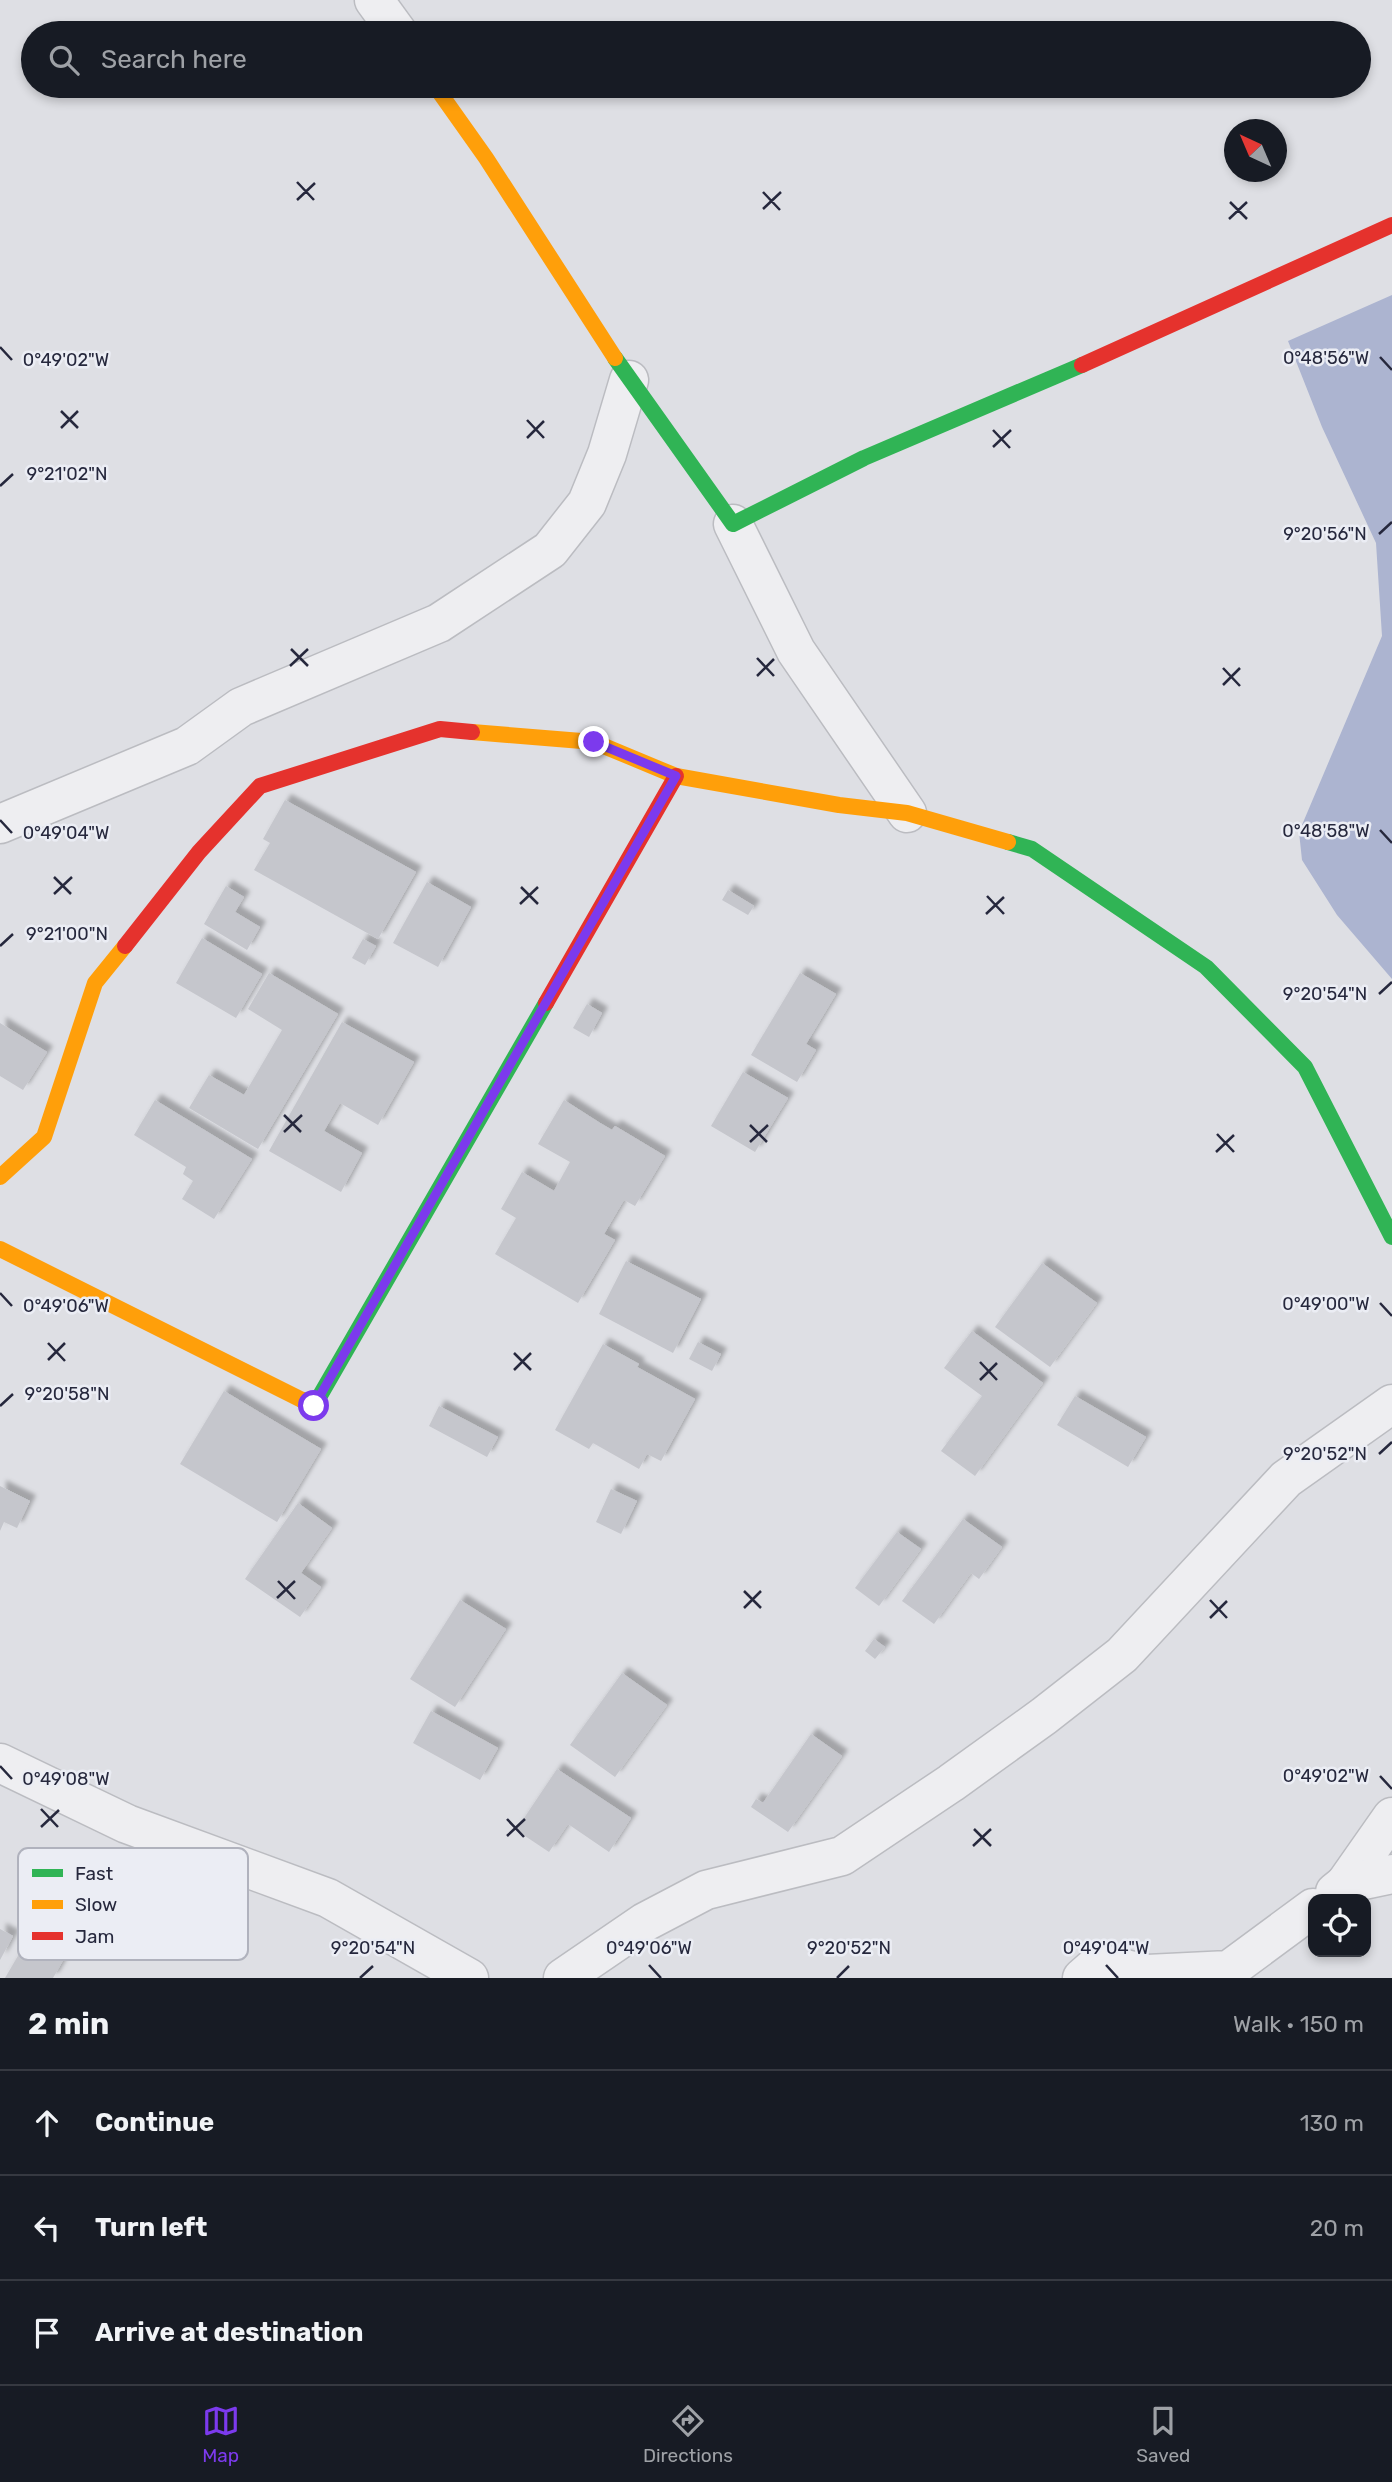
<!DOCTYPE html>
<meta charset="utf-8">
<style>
body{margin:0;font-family:Rubik,sans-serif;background:#242831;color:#f1f3f6}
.controls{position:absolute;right:21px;bottom:21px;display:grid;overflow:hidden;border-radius:14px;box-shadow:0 4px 10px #0003}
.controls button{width:63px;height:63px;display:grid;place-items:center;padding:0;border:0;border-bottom:2px solid #363941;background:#171b24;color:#f1f3f6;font:35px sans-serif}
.compass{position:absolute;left:1224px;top:119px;width:63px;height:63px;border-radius:50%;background:#171b24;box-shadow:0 4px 10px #0003;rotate:316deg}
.stop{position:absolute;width:21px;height:21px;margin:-16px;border:5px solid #7c3aed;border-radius:50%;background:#fff}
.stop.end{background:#7c3aed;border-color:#fff;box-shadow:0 2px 7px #0008}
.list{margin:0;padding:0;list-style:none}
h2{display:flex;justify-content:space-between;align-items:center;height:91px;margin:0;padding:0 28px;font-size:30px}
h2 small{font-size:23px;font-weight:400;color:#9ea1a6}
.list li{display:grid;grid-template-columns:46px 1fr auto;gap:21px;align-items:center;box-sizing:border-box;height:105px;padding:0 28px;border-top:2px solid #363941}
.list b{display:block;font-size:26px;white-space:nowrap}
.list em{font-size:23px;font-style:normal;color:#9ea1a6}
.icon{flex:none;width:38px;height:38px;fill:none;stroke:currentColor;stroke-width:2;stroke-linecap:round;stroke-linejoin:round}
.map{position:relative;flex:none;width:1392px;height:1978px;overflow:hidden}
.search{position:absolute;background:#171b24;box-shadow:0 4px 10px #0003;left:21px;right:21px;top:21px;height:77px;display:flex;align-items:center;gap:18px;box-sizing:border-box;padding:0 24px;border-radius:38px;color:#9ea1a6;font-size:26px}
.sheet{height:406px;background:#171b24}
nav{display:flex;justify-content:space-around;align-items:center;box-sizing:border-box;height:98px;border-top:2px solid #363941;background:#171b24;font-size:19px;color:#9ea1a6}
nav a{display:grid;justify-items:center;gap:4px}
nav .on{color:#7c3aed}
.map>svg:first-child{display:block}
</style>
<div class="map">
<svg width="1392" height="1978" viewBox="0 0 1392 1978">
<defs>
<filter id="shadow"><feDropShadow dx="6" dy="-6" stdDeviation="2" flood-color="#0004"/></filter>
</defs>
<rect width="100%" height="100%" fill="#dedfe4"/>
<polygon fill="#acb4d0" points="1392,295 1392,979 1337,915 1302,860 1299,832 1382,636 1376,543 1322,427 1288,341"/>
<g fill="#c5c6cc" filter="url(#shadow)">
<polygon points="285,800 416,872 378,939 254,870 270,843 263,839"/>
<polygon points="427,882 471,907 438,967 393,943"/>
<polygon points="226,886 244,897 235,912 260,927 247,950 204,924"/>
<polygon points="728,890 754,906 748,915 722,900"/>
<polygon points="202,938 262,974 236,1018 176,983"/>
<polygon points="363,939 376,946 365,965 352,958"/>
<polygon points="269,973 338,1014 258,1149 189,1108 209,1075 244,1095 282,1030 248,1009"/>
<polygon points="800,973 836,994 806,1044 816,1050 797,1082 751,1055"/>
<polygon points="587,1004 602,1013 589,1037 573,1028"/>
<polygon points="342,1022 414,1062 378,1125 340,1103 324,1131 362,1153 341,1192 269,1151"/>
<polygon points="0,1023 47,1052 23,1090 0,1076"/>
<polygon points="743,1072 788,1098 755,1152 711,1126"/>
<polygon points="155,1100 252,1159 214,1219 182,1199 193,1181 183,1174 186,1167 134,1135"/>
<polygon points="564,1100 600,1123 612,1130 615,1126 665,1156 635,1206 624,1200 604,1234 615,1240 578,1303 495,1254 516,1218 501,1209 522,1172 554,1191 570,1162 538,1144"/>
<polygon points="626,1261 701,1299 673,1353 599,1314"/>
<polygon points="1042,1263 1097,1303 1050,1367 995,1327"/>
<polygon points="972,1331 1043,1383 975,1476 941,1451 982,1396 944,1368"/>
<polygon points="698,1342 721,1354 712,1371 689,1359"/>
<polygon points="603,1344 639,1364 637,1367 695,1399 661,1461 647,1454 639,1469 593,1443 589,1449 555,1430"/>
<polygon points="224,1391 321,1449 277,1522 180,1464"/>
<polygon points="1075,1396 1146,1437 1128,1467 1057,1425"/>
<polygon points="439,1406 498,1437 487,1457 429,1426"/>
<polygon points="0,1486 30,1501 17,1528 4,1522 0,1531"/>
<polygon points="611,1489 637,1501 621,1534 596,1522"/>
<polygon points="298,1503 332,1528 301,1573 321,1587 300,1617 245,1579"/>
<polygon points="963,1519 1002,1547 979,1579 971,1573 934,1624 902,1601"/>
<polygon points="897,1532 921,1549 879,1606 855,1588"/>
<polygon points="460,1600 506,1629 455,1707 410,1679"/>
<polygon points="874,1639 885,1647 875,1659 865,1651"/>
<polygon points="622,1673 667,1705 615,1777 570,1745"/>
<polygon points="431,1711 498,1748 480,1780 413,1743"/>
<polygon points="811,1734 842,1756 788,1832 751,1807 756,1799 763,1803"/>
<polygon points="557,1769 631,1818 609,1852 568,1824 549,1852 516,1830"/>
<polygon points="42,1915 77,1936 53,1978 5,1978"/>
<polygon points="0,1929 13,1936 0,1960"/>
</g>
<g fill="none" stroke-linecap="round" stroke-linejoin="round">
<defs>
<g id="street">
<polyline points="374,0 398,33"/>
<polyline points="733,524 796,651 907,813"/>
<polyline points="0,824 187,746 241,707 439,623 550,550 587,503 607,454 629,380"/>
<polyline points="0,1763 127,1824 328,1898 469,1978"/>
<polyline points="1345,1884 1392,1817"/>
<polyline points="1335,1892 1345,1884 1392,1874"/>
<polyline points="563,1978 645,1922 706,1890 842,1856 951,1783 1044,1716 1122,1655 1286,1479 1392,1404"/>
<polyline points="1082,1978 1099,1963 1147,1974 1229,1970 1313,1908"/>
</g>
</defs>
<use href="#street" stroke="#bbbcc1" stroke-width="41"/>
<use href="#street" stroke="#eeeef1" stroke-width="38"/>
<g stroke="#30b455" stroke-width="16">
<polyline points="615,358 733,524 864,458 1082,365"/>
<polyline points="1008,842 1032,849 1206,967 1305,1067 1392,1237"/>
<polyline points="302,1400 314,1406 546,1003"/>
</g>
<g stroke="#ff9f0a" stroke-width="16">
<polyline points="435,86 486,158 615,358"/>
<polyline points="472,732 594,742 676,776 839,805 907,813 1008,842"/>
<polyline points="0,1177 44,1137 95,983 125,946"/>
<polyline points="0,1249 302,1400"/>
</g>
<g stroke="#e5322d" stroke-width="16">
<polyline points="1082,365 1392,225"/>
<polyline points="125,946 199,852 260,786 440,729 472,732"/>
<polyline points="546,1003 676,776"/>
</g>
</g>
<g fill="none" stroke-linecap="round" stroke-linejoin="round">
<polyline stroke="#7c3aed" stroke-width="9" points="314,1406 676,776 594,742"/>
</g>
<path fill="none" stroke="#26283d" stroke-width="2.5" d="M297,182L314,200M763,192L780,210M297,200L315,183M1230,202L1247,219M763,209L781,192M1229,219L1247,202M0,347L12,360M1380,357L1392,370M61,411L78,428M527,420L544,438M61,428L78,411M993,430L1010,448M527,438L544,421M993,447L1011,430M0,486L13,474M1379,534L1392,522M291,649L308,666M757,658L774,676M290,666L308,649M1223,668L1240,686M757,676L774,659M1223,685L1240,668M0,820L12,833M1380,830L1392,843M54,877L71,894M521,887L538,904M54,894L72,877M987,896L1004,914M520,904L538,887M986,914L1004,897M0,946L13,934M1379,994L1392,982M284,1115L301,1132M750,1125L767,1142M284,1132L302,1115M1217,1134L1234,1152M750,1142L768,1125M1216,1152L1234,1135M0,1293L12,1306M1380,1303L1392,1316M48,1343L65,1361M514,1353L531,1370M48,1360L65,1343M980,1362L997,1380M514,1370L531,1353M980,1380L997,1363M0,1406L13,1394M1379,1454L1392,1442M278,1581L295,1599M744,1591L761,1608M277,1598L295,1581M1210,1600L1227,1618M744,1608L761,1591M1210,1618L1227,1601M0,1766L12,1779M1380,1776L1392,1789M41,1809L58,1827M507,1819L524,1837M41,1827L59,1810M974,1829L991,1846M507,1836L525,1819M973,1846L991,1829M649,1965L661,1978M1106,1965L1118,1978M360,1978L373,1966M837,1978L849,1966"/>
<rect x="18" y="1848" width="230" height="112" rx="10" fill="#ebedf4" stroke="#b0b2bd" stroke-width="2"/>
<rect x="32" y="1869" width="31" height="8" fill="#30b455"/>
<rect x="32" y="1900" width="31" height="9" fill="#ff9f0a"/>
<rect x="32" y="1932" width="31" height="8" fill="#e5322d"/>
<g font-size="19" fill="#26283d">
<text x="75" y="1880">Fast</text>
<text x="75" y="1911">Slow</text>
<text x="75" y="1943">Jam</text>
</g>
<g font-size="18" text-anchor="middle" fill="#26283d" stroke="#ebedf4" stroke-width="5" stroke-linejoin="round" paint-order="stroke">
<text x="1326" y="364">0°48'56"W</text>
<text x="66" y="366">0°49'02"W</text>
<text x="67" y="480">9°21'02"N</text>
<text x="1325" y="540">9°20'56"N</text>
<text x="1326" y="837">0°48'58"W</text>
<text x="66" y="839">0°49'04"W</text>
<text x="67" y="940">9°21'00"N</text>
<text x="1325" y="1000">9°20'54"N</text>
<text x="1326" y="1310">0°49'00"W</text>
<text x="66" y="1312">0°49'06"W</text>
<text x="67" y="1400">9°20'58"N</text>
<text x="1325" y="1460">9°20'52"N</text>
<text x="1326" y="1782">0°49'02"W</text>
<text x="66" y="1785">0°49'08"W</text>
<text x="649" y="1954">0°49'06"W</text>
<text x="1106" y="1954">0°49'04"W</text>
<text x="373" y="1954">9°20'54"N</text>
<text x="849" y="1954">9°20'52"N</text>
</g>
</svg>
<div class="controls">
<button><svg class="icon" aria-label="locate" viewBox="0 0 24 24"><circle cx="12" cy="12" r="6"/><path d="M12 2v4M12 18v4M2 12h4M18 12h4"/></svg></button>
</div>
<svg class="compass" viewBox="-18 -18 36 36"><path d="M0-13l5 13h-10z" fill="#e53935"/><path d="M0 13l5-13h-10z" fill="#9ea1a6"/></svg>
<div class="stop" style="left:314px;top:1406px"></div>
<div class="stop end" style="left:594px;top:742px"></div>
<div class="search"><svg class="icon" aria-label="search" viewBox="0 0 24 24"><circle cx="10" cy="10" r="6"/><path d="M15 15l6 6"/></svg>Search here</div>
</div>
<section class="sheet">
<h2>2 min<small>Walk · 150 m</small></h2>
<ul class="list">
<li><svg class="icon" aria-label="ahead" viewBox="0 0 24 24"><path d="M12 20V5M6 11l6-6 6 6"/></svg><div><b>Continue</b></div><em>130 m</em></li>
<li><svg class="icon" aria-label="left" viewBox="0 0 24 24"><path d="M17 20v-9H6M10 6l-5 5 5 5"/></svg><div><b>Turn left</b></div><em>20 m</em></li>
<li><svg class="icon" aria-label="arrive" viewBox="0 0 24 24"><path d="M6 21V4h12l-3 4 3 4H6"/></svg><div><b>Arrive at destination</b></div></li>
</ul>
</section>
<nav>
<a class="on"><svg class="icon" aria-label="map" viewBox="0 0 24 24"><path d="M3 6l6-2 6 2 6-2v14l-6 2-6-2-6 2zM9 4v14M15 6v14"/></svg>Map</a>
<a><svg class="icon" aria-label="directions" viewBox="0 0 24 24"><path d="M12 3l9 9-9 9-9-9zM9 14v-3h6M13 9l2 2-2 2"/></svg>Directions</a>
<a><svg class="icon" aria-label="saved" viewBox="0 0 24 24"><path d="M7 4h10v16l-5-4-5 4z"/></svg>Saved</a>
</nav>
